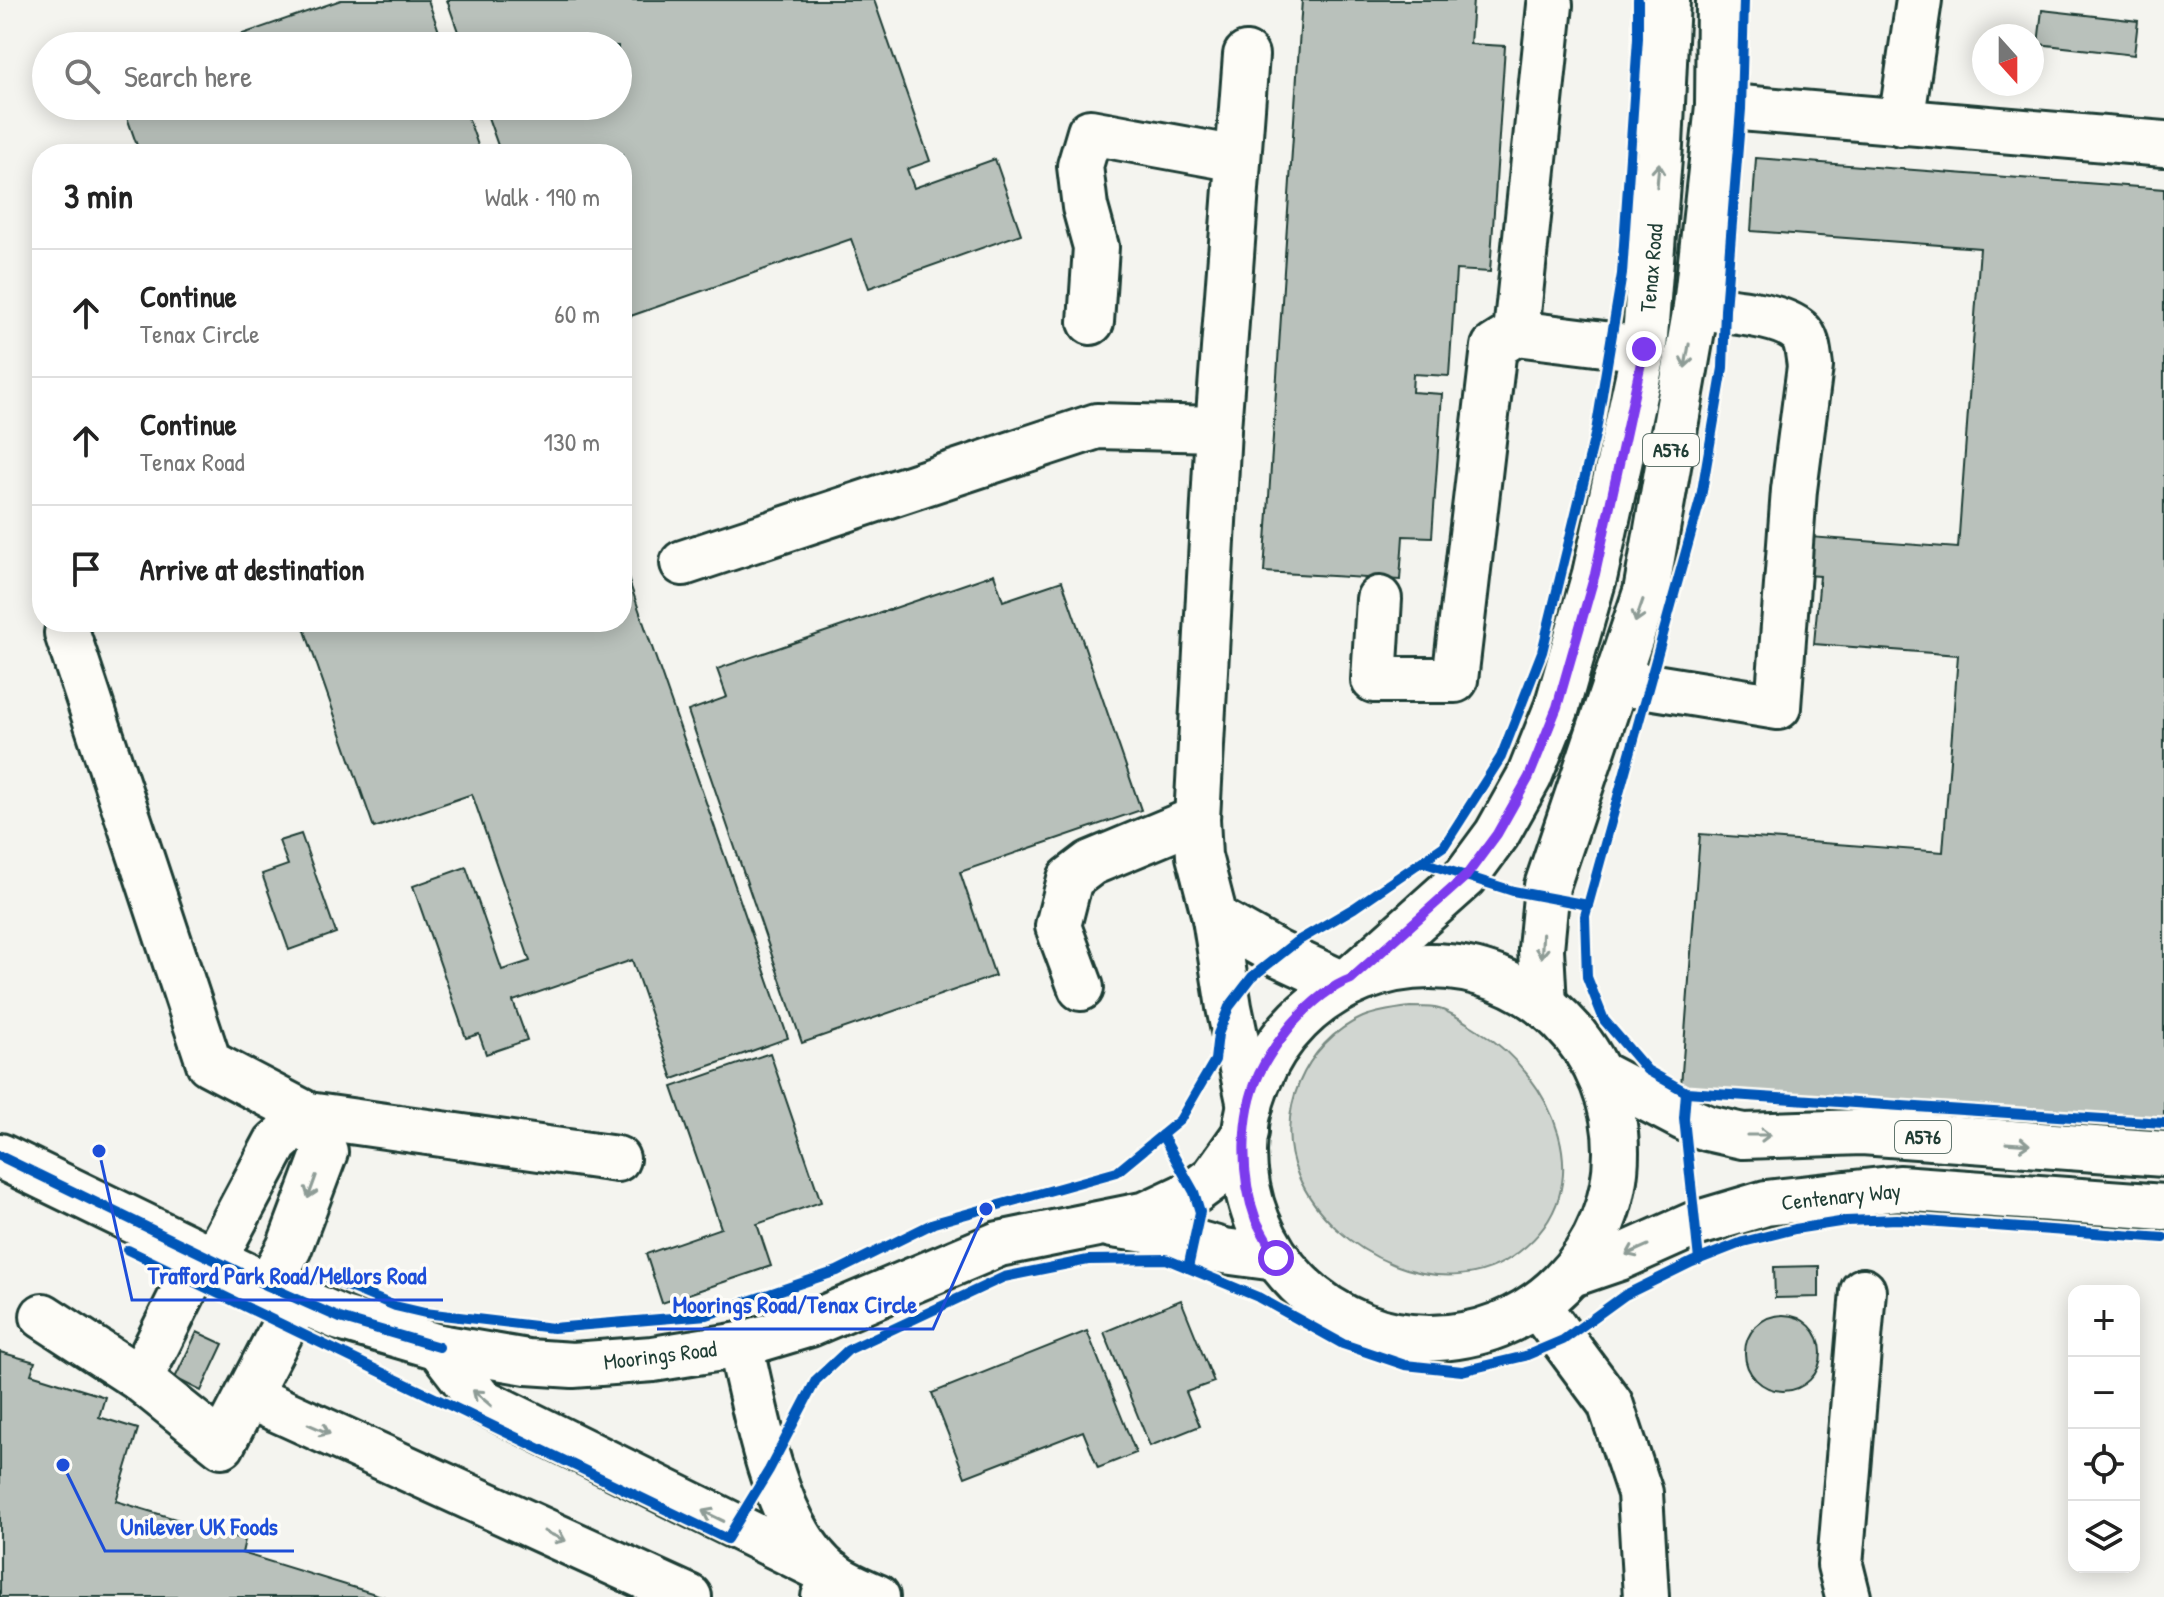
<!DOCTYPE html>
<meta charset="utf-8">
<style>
body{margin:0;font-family:"Patrick Hand",sans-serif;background:#f6f6f6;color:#222}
.controls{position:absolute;right:24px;bottom:24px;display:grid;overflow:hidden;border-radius:16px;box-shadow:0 4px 20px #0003}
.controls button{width:72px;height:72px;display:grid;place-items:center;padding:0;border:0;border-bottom:2px solid #e0e0e0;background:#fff;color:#222;font:40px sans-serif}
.compass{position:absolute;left:1972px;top:24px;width:72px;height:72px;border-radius:50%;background:#fff;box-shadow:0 4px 20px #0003;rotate:159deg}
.stop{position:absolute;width:24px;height:24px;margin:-18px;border:6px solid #7c3aed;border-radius:50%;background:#fff}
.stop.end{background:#7c3aed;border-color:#fff;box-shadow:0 2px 8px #0008}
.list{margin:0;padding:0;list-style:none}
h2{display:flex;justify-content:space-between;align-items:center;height:104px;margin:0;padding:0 32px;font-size:34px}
h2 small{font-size:26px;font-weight:400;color:#767676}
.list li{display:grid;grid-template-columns:52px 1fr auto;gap:24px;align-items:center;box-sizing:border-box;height:128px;padding:0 32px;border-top:2px solid #e0e0e0}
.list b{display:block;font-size:30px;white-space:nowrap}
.list p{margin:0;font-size:26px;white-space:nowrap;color:#767676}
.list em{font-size:26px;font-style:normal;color:#767676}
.icon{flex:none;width:44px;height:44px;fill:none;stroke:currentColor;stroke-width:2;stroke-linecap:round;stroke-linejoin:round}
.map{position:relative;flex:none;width:2164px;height:1597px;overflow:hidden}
.search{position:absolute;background:#fff;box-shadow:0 4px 20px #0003;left:32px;top:32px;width:600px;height:88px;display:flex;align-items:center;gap:20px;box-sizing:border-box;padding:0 28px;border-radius:44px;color:#767676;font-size:30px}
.panel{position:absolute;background:#fff;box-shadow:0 4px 20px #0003;left:32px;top:144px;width:600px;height:488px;border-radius:32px}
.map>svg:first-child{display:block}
</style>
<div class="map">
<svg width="2164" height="1597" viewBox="0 0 2164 1597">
<rect width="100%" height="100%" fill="#f4f4ef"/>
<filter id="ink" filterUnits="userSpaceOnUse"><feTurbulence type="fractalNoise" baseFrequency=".0125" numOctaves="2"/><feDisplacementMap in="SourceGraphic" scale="16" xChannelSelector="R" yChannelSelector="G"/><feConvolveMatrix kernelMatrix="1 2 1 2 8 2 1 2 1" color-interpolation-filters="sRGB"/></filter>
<g filter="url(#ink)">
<path fill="#d1d6d1" stroke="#788a82" stroke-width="2" d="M1410,1007C1418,1007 1427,1007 1435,1008C1450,1011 1465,1022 1478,1030C1553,1077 1604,1187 1519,1252C1446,1309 1331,1254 1298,1175C1273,1116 1304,1042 1363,1017C1378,1011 1394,1009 1410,1007Z"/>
<g fill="#b9c1bb" stroke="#1f3d34" stroke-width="2">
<polygon points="341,0 428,0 444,46 208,46"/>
<polygon points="447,0 874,0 930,161 907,169 914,188 995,159 1021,234 869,288 851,239 622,319 622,154 501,154 484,106 618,106 618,46 463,46"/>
<polygon points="1302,0 1473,0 1470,44 1505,46 1490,272 1456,270 1449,376 1413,374 1412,392 1442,394 1432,537 1403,536 1400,580 1264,572"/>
<polygon points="2042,10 2138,21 2134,55 2038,44"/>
<polygon points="123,106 464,106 481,154 140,154"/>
<polygon points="1756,158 2164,189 2164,1118 1681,1086 1700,834 1943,852 1958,655 1814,644 1820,576 1807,575 1810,537 1958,548 1980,248 1751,231"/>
<polygon points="622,561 788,1038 673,1079 632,960 513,1001 527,1040 486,1054 479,1034 466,1038 413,886 466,867 502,970 530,961 472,794 374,828 302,622 622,622"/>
<polygon points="994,574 1003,601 1062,581 1141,810 960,872 995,976 802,1043 688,711 727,697 717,669"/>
<polygon points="301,834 336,933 289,950 262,874 288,865 279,841"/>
<polygon points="770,1053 821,1202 757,1224 771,1266 662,1303 646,1254 721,1228 672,1087"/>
<polygon points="1819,1266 1819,1297 1775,1298 1774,1267"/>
<polygon points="1181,1300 1214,1382 1186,1392 1200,1426 1150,1446 1104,1332"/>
<circle cx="1783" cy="1353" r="38"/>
<polygon points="1087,1331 1136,1453 1098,1468 1083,1431 965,1477 932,1393"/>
<polygon points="197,1332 223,1344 201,1391 175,1378"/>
<polygon points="0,1352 35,1362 31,1374 105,1397 99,1417 138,1429 116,1501 245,1540 242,1553 385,1597 0,1597"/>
</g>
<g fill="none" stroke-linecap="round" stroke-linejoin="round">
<defs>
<g id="minor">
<polyline points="1246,55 1218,429 1197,819 1199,856 1215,918 1229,1007 1250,1106"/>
<polyline points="1718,106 2164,144"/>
<polyline points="1901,123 1919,0"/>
<polyline points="1091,322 1096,247 1085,207 1080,166 1090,132 1238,159"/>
<polyline points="1516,333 1550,5"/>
<polyline points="683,563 1097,426 1218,429"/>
<polyline points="1379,599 1374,680 1455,680 1494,347 1516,333 1644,349"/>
<polyline points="67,633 209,1063 308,1115 617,1159"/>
<path d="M1615,684L1648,686L1778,707L1794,490L1810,366C1808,354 1808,339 1799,331C1779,313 1722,310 1696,307"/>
<polyline points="1215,918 1279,954 1341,983"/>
<polyline points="1081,988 1058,926 1070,879 1091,863 1197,819"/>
<polyline points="0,1156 268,1286 340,1318 439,1347 527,1362 573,1365 653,1359 740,1345 810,1324 999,1244 1147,1214 1194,1192 1213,1178 1246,1132"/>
<polyline points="1112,1225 1153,1231 1224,1251 1276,1258"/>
<polyline points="202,1255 140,1379 222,1445 298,1299"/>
<polyline points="214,1259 276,1143 308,1115"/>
<polyline points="268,1286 289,1248 325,1152 308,1115"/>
<polyline points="1538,1306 1610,1403 1640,1493 1646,1597"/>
<polyline points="43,1316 140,1379"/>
<path d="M740,1345C757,1413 774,1531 833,1575C846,1584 863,1591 877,1597"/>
<polyline points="439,1347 480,1400 834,1575 824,1597"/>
<polyline points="248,1396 689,1597"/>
<polyline points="1848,1597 1840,1565 1863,1291"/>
</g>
<g id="major">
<circle cx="1430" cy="1152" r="186"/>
<polyline points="1353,977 1466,876 1497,834 1529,777 1557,707 1595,574 1644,349 1660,145 1667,0"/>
<polyline points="1544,1005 1541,949 1547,886 1646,592 1696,307 1718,106 1719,0"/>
<polyline points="1600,1074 1684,1118 1707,1128 1743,1136 1862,1132 2164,1154"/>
<polyline points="1578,1272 1619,1258 1695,1224 1766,1203 1899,1188 2164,1207"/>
</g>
</defs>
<use href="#minor" stroke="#1f3d34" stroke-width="50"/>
<use href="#major" stroke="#1f3d34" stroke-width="50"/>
<use href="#minor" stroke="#fdfcf7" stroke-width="44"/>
<use href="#major" stroke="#fdfcf7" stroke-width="44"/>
<defs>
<g id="cycleway">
<polyline points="1744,0 1741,109 1725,310 1723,368 1701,497 1585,916 1587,977 1604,1020 1647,1070 1686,1092 2164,1123"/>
<polyline points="1422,862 1513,891 1588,905"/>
<polyline points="1686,1092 1684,1118 1699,1260"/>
<polyline points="1162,1135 1194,1192 1200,1212 1188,1268"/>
<polyline points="0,1156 268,1286 340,1318 439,1347"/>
<polyline points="128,1250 727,1539 769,1470 816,1380 848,1350 1004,1277 1088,1260 1166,1259 1258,1297 1343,1344 1405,1365 1462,1371 1525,1356 1563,1340 1625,1295 1692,1262 1743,1242 1795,1229 1846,1221 1897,1219 2164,1238"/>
<polyline points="320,1275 395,1306 425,1313 553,1328 707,1315 837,1271 934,1223 1117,1172 1180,1120 1215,1060 1218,1034 1229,1007 1252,977 1296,942 1354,908 1444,846 1501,757 1542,652 1596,431 1622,274 1638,38 1638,0"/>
</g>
</defs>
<use href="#cycleway" stroke="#fdfcf7" stroke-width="15"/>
<use href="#cycleway" stroke="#0057b8" stroke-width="10"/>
</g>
<defs><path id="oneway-shaft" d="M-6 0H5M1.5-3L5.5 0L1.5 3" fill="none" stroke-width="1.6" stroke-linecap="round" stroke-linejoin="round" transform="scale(2)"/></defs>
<g stroke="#8e9c96">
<use href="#oneway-shaft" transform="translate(1658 175) rotate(-85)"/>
<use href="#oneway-shaft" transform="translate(1687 356) rotate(100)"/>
<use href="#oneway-shaft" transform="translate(1639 611) rotate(109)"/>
<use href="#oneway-shaft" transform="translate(1542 946) rotate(93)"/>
<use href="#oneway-shaft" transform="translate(1759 1135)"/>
<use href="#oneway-shaft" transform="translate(2018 1144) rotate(4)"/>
<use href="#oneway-shaft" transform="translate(312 1187) rotate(110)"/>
<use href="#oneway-shaft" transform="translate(1637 1250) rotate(156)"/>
<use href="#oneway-shaft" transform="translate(482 1398) rotate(-140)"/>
<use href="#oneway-shaft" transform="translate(319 1429) rotate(24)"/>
<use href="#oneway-shaft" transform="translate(713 1516) rotate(-154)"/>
<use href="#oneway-shaft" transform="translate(555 1536) rotate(24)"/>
</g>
</g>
<g fill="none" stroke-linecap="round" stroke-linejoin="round" filter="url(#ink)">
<path stroke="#7c3aed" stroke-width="10" d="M1276,1258C1270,1245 1262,1233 1256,1220C1240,1177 1240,1116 1259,1074C1268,1055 1280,1039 1293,1023C1309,1005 1329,987 1351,979L1466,876L1497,834L1529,777L1557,707L1595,574L1644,349"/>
</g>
<g text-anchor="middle" stroke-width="7" stroke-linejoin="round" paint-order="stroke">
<g fill="#fdfcf7" stroke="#62766e" stroke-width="2">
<rect x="1643" y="434" width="56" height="32" rx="6"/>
<rect x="1895" y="1121" width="56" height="32" rx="6"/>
</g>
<g font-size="20" font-weight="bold" fill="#1f3d34">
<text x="1671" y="457">A576</text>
<text x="1923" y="1144">A576</text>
</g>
<g font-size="22" fill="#1f3d34" stroke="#fdfcf7">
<text transform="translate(1651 268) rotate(-85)" y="8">Tenax Road</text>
<text transform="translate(1841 1196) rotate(-6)" y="8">Centenary Way</text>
<text transform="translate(660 1355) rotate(-7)" y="8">Moorings Road</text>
</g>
</g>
<path fill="none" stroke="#1d4ed8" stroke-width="3" d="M99 1151L132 1300H443M986 1209L933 1329H657M63 1465L105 1551H294"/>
<g fill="#1d4ed8" stroke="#fdfcf7" stroke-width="3">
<circle cx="99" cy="1151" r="8"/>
<circle cx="986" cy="1209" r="8"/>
<circle cx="63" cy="1465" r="8"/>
</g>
<g font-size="24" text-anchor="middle" font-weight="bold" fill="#1d4ed8" stroke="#fdfcf7" stroke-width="7" stroke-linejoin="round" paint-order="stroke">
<text x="287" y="1284">Trafford Park Road/Mellors Road</text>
<text x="795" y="1313">Moorings Road/Tenax Circle</text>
<text x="199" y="1535">Unilever UK Foods</text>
</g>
</svg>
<div class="controls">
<button>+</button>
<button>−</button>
<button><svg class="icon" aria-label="locate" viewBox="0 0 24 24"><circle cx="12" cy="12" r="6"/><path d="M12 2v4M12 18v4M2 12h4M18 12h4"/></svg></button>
<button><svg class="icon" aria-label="layers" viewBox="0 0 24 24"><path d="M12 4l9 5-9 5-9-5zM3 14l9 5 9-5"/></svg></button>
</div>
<svg class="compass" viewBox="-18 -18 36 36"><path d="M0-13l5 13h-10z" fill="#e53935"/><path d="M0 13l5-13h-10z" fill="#767676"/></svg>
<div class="stop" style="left:1276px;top:1258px"></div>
<div class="stop end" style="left:1644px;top:349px"></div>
<div class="search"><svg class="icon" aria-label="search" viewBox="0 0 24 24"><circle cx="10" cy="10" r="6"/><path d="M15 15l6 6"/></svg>Search here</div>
<section class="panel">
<h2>3 min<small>Walk · 190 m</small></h2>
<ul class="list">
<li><svg class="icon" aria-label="ahead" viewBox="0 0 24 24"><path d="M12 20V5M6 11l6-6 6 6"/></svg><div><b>Continue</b><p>Tenax Circle</p></div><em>60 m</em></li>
<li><svg class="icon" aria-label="ahead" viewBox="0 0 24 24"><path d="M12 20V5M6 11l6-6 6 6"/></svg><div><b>Continue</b><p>Tenax Road</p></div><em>130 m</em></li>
<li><svg class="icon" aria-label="arrive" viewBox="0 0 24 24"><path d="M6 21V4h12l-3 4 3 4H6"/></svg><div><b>Arrive at destination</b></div></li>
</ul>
</section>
</div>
